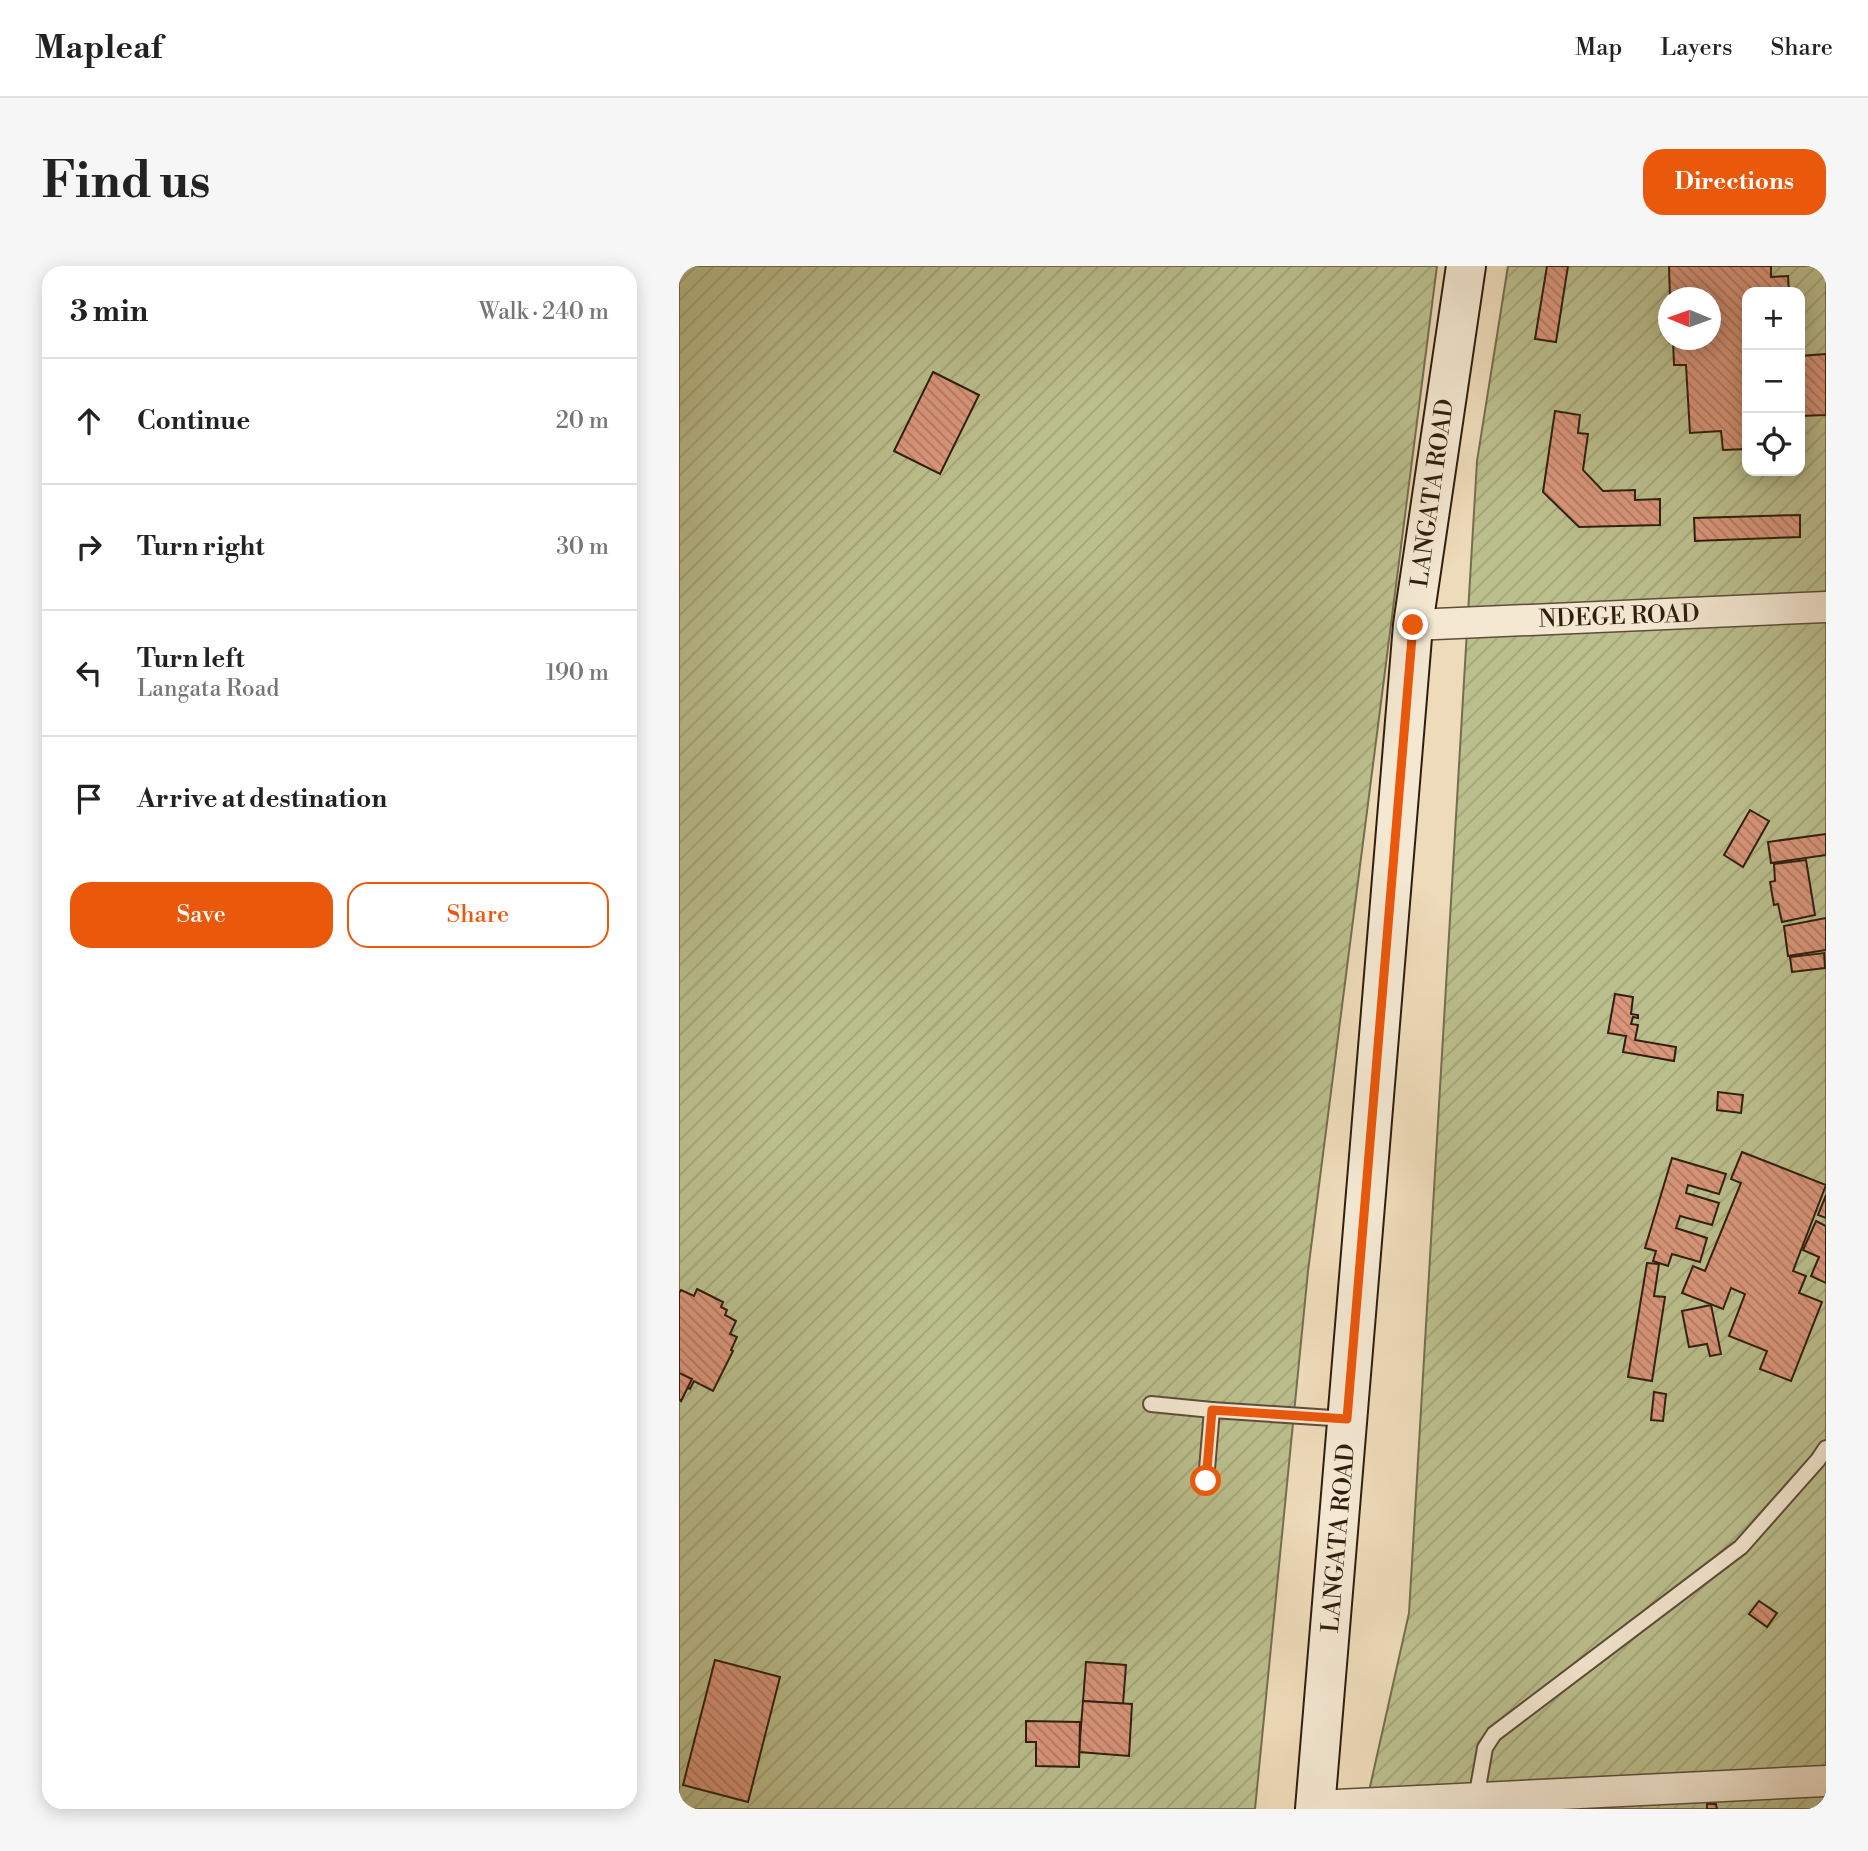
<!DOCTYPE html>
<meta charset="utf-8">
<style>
body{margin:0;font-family:"Libre Bodoni",serif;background:#f6f6f6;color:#222}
.controls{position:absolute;right:21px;top:21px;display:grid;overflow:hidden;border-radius:14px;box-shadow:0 4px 18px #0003}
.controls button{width:63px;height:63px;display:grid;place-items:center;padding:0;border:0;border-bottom:2px solid #e0e0e0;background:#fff;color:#222;font:35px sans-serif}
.compass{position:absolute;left:979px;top:21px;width:63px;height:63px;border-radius:50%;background:#fff;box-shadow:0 4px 18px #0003;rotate:271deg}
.stop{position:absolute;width:21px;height:21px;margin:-16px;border:5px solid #ea580c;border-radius:50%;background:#fff}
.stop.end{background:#ea580c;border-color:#fff;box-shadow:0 2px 7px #0008}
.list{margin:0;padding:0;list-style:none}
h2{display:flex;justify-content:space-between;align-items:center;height:91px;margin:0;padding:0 28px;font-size:30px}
h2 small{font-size:23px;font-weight:400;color:#767676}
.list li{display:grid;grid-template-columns:46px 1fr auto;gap:21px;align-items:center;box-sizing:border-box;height:126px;padding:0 28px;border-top:2px solid #e0e0e0}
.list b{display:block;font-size:26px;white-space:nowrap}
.list p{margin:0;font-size:23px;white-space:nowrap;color:#767676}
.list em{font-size:23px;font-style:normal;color:#767676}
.actions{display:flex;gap:14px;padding:21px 28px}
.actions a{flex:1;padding:16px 0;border:2px solid #ea580c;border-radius:21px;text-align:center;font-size:24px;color:#ea580c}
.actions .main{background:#ea580c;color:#fff}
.icon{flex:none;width:38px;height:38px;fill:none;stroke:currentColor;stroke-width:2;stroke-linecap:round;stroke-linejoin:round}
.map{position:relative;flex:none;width:1147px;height:1543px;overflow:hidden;border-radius:21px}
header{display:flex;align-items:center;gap:42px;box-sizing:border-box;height:98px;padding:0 35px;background:#fff;border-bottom:2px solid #e0e0e0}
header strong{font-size:33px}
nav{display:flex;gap:38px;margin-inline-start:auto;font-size:24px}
.intro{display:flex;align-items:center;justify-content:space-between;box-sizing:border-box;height:168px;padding:0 42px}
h1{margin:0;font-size:49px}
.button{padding:18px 32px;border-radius:21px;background:#ea580c;color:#fff;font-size:24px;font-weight:700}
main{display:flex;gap:42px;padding:0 42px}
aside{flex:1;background:#fff;border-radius:21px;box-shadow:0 4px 18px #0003}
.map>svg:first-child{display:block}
</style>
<header>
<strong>Mapleaf</strong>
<nav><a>Map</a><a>Layers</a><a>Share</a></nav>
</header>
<div class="intro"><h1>Find us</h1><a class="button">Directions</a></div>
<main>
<aside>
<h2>3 min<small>Walk · 240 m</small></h2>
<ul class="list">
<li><svg class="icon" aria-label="ahead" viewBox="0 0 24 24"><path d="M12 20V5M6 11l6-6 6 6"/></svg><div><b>Continue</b></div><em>20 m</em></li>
<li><svg class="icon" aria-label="right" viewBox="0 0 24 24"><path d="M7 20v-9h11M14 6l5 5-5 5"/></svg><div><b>Turn right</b></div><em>30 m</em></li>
<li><svg class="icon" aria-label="left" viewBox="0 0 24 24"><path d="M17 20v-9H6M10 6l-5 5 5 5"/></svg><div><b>Turn left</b><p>Langata Road</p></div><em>190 m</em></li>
<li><svg class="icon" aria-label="arrive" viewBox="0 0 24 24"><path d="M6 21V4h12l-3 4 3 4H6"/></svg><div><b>Arrive at destination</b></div></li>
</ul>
<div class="actions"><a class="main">Save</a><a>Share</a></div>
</aside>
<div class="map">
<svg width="1147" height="1543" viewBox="0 0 1147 1543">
<defs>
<pattern id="garden-furrows" width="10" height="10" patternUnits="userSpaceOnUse" patternTransform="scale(1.75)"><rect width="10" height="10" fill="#bbbf8d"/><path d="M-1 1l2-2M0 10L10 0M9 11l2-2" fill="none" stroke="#a1a478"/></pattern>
<pattern id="building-back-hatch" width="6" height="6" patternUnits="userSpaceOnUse" patternTransform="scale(1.75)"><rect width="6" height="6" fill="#da967b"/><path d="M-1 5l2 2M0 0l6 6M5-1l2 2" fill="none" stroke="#b17a63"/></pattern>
</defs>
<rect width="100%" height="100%" fill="#eedbb9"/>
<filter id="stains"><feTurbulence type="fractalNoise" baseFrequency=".00286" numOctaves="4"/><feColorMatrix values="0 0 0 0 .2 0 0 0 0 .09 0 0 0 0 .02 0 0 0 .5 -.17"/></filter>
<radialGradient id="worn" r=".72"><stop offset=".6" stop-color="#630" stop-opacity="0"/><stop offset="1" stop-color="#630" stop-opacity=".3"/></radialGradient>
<g fill="url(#garden-furrows)" stroke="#756e4e" stroke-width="2" fill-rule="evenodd">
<polygon points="0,0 758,0 629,1005 576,1543 0,1543"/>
<path d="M829,0H1147V1543H686L730,1347L798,195ZM1068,26H1121V205H1068ZM989,32H1031V74H989Z"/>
</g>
<g fill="url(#building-back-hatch)" stroke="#2f1e0f" stroke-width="2">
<polygon points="868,0 889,0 877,76 856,73"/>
<polygon points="990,0 1092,0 1092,11 1109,10 1110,26 1068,26 1068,183 1044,184 1042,165 1011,167 1007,99 995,99 994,74 1031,74 1031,32 991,32"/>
<polygon points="1147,88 1147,149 1121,150 1121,90"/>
<polygon points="254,106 300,129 261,208 215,185"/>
<polygon points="876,145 901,149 899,167 909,168 904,204 924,225 956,224 956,234 981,233 981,259 900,261 864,226"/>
<polygon points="1121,249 1121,271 1016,275 1015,252"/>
<polygon points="1071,544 1090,555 1064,601 1045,589"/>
<polygon points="1147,568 1147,589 1092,597 1089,576"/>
<polygon points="1127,594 1136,649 1103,656 1099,638 1095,639 1091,616 1096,615 1095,598"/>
<polygon points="1147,652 1147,684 1109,690 1105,660"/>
<polygon points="1145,687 1146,702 1113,706 1111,691"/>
<polygon points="936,728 954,731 952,748 959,749 959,752 954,751 952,758 959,759 956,774 997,781 995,795 944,786 947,770 929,767"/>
<polygon points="1039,826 1064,829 1062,847 1038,844"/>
<polygon points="1063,886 1147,919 1114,1005 1127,1010 1120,1027 1143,1036 1112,1115 1081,1103 1088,1085 1050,1070 1066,1028 1052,1022 1044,1043 1003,1027 1014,1000 1026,1005 1062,917 1052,913"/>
<polygon points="993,892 1047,908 1040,928 1009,919 1007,927 1040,937 1033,959 1001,950 997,962 1028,972 1021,996 993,988 989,1000 974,995 977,985 966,982"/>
<polygon points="1147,929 1147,952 1139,949"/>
<polygon points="1137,955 1147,960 1147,1017 1132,1010 1140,991 1124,984"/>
<polygon points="968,997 980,998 975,1030 986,1031 973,1115 949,1111"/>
<polygon points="18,1023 44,1036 42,1041 48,1044 46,1049 57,1055 51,1068 58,1071 52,1084 54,1085 34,1125 15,1115 11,1123 0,1118 0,1027 2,1024 15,1030"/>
<polygon points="1032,1039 1042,1088 1031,1090 1028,1078 1010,1081 1003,1045"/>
<polygon points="0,1107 13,1113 2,1135 0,1133"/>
<polygon points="975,1126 987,1128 984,1155 972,1154"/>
<polygon points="1080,1335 1098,1347 1088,1361 1070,1348"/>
<polygon points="36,1394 101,1411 69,1536 4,1519"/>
<polygon points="407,1396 447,1399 444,1438 404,1435"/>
<polygon points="404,1435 453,1438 450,1490 400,1486"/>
<polygon points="347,1455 401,1456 400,1501 357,1500 357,1476 347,1476"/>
<polygon points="1028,1538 1037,1538 1038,1543 1028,1543"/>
</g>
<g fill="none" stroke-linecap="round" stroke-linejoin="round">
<defs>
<g id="service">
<polyline points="472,1138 533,1144 527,1215"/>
<polyline points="533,1144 668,1153"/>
<polyline points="797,1533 806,1482 815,1468 1062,1281 1139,1194 1147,1182"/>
</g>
<g id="minor">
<polyline points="734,359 1147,341"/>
<polyline points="637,1540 1147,1515"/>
</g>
<polyline id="secondary" points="636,1543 734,359 787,0"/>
</defs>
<use href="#service" stroke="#5f4d3a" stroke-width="18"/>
<use href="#minor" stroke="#5f4d3a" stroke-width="33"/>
<use href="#secondary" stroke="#2f1e0f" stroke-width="42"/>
<use href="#service" stroke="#f4e8d2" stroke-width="14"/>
<use href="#minor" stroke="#f4e8d2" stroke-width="30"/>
<use href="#secondary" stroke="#f4e8d2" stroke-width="38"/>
</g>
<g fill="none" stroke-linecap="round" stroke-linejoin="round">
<polyline stroke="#ea580c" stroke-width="9" points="527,1215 533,1144 668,1153 734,359"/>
</g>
<g text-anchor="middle" stroke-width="5" stroke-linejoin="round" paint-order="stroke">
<g font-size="24" fill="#2f1e0f" stroke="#f4e8d2">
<text transform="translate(753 227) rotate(-82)" y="8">LANGATA ROAD</text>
<text transform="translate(940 350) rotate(-2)" y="8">NDEGE ROAD</text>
<text transform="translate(659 1272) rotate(-85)" y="8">LANGATA ROAD</text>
</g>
</g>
<rect width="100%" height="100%" filter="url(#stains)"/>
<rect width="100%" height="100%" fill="url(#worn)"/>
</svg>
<div class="controls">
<button>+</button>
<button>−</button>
<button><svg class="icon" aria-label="locate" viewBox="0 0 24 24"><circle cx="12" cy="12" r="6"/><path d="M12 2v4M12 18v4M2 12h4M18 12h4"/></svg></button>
</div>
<svg class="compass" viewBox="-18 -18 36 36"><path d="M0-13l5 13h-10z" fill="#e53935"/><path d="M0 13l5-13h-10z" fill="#767676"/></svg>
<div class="stop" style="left:527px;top:1215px"></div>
<div class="stop end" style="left:734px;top:359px"></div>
</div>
</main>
